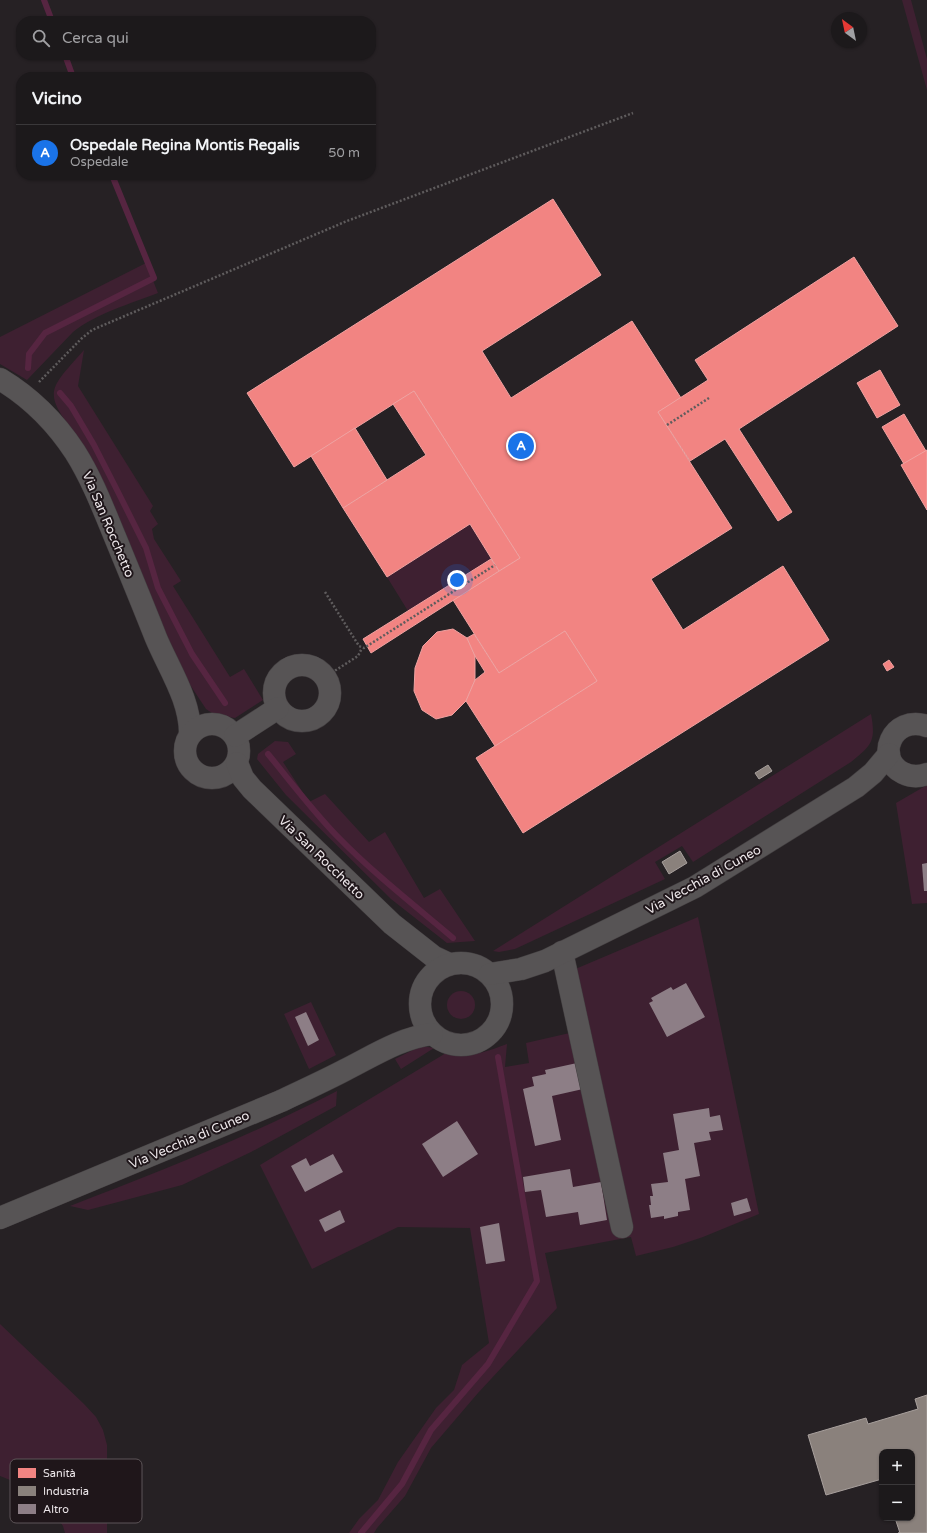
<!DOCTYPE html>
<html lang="it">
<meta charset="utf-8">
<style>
body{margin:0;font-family:"Varela Round",sans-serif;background:#252224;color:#f1f3f6}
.controls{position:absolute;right:12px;bottom:12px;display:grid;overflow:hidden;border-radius:8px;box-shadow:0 1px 3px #0004}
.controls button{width:36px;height:36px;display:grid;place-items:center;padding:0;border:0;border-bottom:1px solid #3a383a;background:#1c191b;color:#f1f3f6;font:20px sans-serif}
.compass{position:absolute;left:831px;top:12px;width:36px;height:36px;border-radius:50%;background:#1c191b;box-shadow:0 1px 3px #0004;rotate:327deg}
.you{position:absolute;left:457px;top:580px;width:14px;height:14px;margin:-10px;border:3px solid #fff;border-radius:50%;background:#1a73e8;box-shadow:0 0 0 6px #1a73e833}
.badge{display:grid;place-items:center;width:26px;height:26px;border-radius:50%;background:#1a73e8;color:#fff;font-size:13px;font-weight:700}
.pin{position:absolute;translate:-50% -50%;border:2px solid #fff;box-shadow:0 1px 4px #0006}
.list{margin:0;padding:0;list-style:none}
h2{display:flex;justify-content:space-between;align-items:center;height:52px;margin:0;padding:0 16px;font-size:17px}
h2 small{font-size:13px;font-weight:400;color:#a0a0a3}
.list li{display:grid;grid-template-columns:26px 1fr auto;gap:12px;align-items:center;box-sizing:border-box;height:56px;padding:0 16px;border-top:1px solid #3a383a}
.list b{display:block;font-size:15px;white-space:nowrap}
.list p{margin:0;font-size:13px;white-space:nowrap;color:#a0a0a3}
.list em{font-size:13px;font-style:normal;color:#a0a0a3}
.icon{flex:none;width:22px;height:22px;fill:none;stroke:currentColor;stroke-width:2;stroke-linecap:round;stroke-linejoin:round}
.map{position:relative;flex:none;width:927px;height:1533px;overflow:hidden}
.search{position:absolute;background:#1c191b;box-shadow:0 1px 3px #0004;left:16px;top:16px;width:360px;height:44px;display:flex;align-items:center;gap:10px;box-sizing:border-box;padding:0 14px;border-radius:16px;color:#a0a0a3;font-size:15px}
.panel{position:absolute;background:#1c191b;box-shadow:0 1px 3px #0004;left:16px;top:72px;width:360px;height:108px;border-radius:16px}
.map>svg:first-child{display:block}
</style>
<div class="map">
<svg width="927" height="1533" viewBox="0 0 927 1533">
<rect width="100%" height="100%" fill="#262124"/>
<g fill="#3e2031">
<polygon points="902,0 911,0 927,59 927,90"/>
<path d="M146,263L158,293C130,304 97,313 73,332L27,380L0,364V337Z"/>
<path d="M84,350L78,386L153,506L150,511L158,524L152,529L154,539L181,581L173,586L230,677L244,669L263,700L235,718L215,715L206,709L175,662L76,435C42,391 49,390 84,350Z"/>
<polygon points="470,524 491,559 408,611 387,577"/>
<path d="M871,714C876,741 872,745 851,762L693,862L682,846L655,862L665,879L515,949L499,952L493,951Z"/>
<polygon points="275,741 288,742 296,754 283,762 309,802 325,794 369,842 385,832 424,898 440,889 475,941 447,943 391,899 286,795 257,759 258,754"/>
<polygon points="927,785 927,903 912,904 896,803"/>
<path d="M698,917L759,1214L703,1237L673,1247L636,1256L631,1237L545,1253L557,1308L478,1393L431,1448L405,1496L377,1528L374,1533H349L359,1519L378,1500L398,1462L436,1408L454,1390L462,1365L489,1343L470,1228L398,1227L312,1269L260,1165L446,1053C472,1057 483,1053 507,1044L505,1067L529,1063L526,1043L574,1032L573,970Z"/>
<circle cx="461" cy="1005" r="14"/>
<polygon points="311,1002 336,1055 309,1069 284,1014"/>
<polygon points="421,1047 428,1047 434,1048 401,1069 395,1059 413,1050"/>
<path d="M337,1091L336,1106L251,1152L182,1185L88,1210L70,1206C161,1171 250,1136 337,1091Z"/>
<polygon points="0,1324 84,1404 96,1417 103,1430 107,1445 107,1533 65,1533 63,1526 45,1499 34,1486 20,1484 0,1476"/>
</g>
<g fill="#f28482" stroke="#f0a2a1">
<polygon points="553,199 601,275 482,351 511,398 632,321 681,398 658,412 732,528 651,579 683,630 783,566 829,640 523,833 476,758 597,681 565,631 499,673 453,600 520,558 414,391 294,467 247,393"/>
<polygon points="854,257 898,326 739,429 792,512 778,521 725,439 690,461 658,412 708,380 695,360"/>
<polygon points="880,370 900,405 877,418 857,383"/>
<polygon points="414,391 520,558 499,571 470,524 387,577 343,508 426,455 393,404"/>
<polygon points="904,414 926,451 904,464 882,427"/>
<polygon points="355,428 387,480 343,508 311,456"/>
<polygon points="927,450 927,510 901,465"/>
<polygon points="491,559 499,571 371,653 363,639"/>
<polygon points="453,629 467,638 475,656 475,680 466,701 452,715 436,719 422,710 414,691 415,668 423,646 437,632"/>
<polygon points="565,631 597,681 495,746 466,701 475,680 485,672 475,656 467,638 474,634 499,673"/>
<polygon points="889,660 894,667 887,671 883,664"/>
</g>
<g fill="#8a817c" stroke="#a8a09d">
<polygon points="768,765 772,771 759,779 755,773"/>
<polygon points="680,851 687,863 669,874 662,862"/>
<polygon points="927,1395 927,1533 898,1533 900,1533 895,1518 912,1518 912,1452 882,1452 882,1479 826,1495 808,1435 866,1418 868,1424 918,1409 915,1399"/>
</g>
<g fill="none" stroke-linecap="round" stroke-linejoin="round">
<g stroke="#562541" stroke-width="6">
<polyline points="44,0 52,21"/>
<polyline points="65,55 73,77"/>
<polyline points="28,368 29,354 45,333 154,278 112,175"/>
<polyline points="60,393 71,406 94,445 117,490 146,548 158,588 192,654 225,703"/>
<path d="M268,754C291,782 312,810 337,836C373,873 414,905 453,938"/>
<polyline points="361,1533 402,1484 431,1430 488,1364 537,1281 498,1057"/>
</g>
</g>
<g fill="#8d7e86">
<polygon points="927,863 927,891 924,891 922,864"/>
<polygon points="686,983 705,1017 667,1037 649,1003 653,1001 651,998 671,987 673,990"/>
<polygon points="306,1012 319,1040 308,1046 295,1017"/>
<polygon points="577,1063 583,1089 552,1096 561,1140 535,1146 523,1089 534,1086 532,1077 546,1074 545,1070"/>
<polygon points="709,1108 710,1117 720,1115 723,1130 709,1132 711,1140 694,1143 700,1176 685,1179 690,1210 678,1212 678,1216 664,1219 664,1216 651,1218 649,1205 651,1205 650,1196 653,1196 651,1184 668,1182 663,1153 679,1150 673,1114"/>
<polygon points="457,1121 478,1154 443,1177 422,1144"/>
<polygon points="333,1154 343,1172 305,1192 291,1166 306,1158 310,1166"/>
<polygon points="570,1169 573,1187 601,1182 607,1220 580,1225 578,1212 546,1217 541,1190 525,1192 523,1177"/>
<polygon points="747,1198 751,1211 734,1216 731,1203"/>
<polygon points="340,1210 345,1222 325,1232 319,1220"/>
<polygon points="499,1223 505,1261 486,1264 480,1227"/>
</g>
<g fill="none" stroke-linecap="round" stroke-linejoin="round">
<defs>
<g id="minor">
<path d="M0,379C30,397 56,423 75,452C92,479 103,508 115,537C129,571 143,605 156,638C169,669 191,701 190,735"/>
<circle cx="302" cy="693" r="28"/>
<circle cx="212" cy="751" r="27"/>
<path d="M927,726C892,714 874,759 903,773C911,777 919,777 927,774"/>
<polyline points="235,736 278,708"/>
<polyline points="237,763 243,778 252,789 392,924 434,957 449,964"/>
<polyline points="562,952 622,1227"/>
<circle cx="461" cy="1004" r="41"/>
<polyline points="490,974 521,969 545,961 695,887 856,787 873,773 889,754"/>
<path d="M0,1218L281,1101C302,1091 324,1081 345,1070C373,1056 400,1038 432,1034"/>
</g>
</defs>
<use href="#minor" stroke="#433f41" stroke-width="23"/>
<g stroke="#5f5c5d" stroke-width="2.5" stroke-dasharray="2 2" stroke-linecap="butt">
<polyline points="39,382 81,339 92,330 347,221 633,113"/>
<polyline points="667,425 709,398"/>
<polyline points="325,592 359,646 364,648 495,565"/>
<polyline points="325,677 358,656 362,648"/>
</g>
<use href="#minor" stroke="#575455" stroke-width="22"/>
</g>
<g text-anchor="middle" stroke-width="4" stroke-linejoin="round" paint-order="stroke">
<g font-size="13" fill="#ede7ea" stroke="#1f161a">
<text transform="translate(109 524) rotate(67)" y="5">Via San Rocchetto</text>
<text transform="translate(322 857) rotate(44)" y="5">Via San Rocchetto</text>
<text transform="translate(703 879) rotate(-29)" y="5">Via Vecchia di Cuneo</text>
<text transform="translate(189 1139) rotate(-23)" y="5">Via Vecchia di Cuneo</text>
</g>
</g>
<rect x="10" y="1459" width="132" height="64" rx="6" fill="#1f161a" stroke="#5d5558" stroke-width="1"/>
<rect x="18" y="1468" width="18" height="10" fill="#f28482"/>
<rect x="18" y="1486" width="18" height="10" fill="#8a817c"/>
<rect x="18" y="1504" width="18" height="10" fill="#8d7e86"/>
<g font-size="11" fill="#ede7ea">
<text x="43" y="1477">Sanità</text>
<text x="43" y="1495">Industria</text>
<text x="43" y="1513">Altro</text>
</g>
</svg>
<div class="controls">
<button>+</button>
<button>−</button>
</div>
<svg class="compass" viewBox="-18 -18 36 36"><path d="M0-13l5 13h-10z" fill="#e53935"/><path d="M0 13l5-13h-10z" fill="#a0a0a3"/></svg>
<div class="you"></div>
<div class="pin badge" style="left:521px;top:446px">A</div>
<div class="search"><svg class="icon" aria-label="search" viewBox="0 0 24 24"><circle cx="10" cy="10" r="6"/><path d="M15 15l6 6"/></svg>Cerca qui</div>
<section class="panel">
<h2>Vicino<small></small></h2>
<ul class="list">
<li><span class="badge">A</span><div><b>Ospedale Regina Montis Regalis</b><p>Ospedale</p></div><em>50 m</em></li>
</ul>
</section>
</div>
